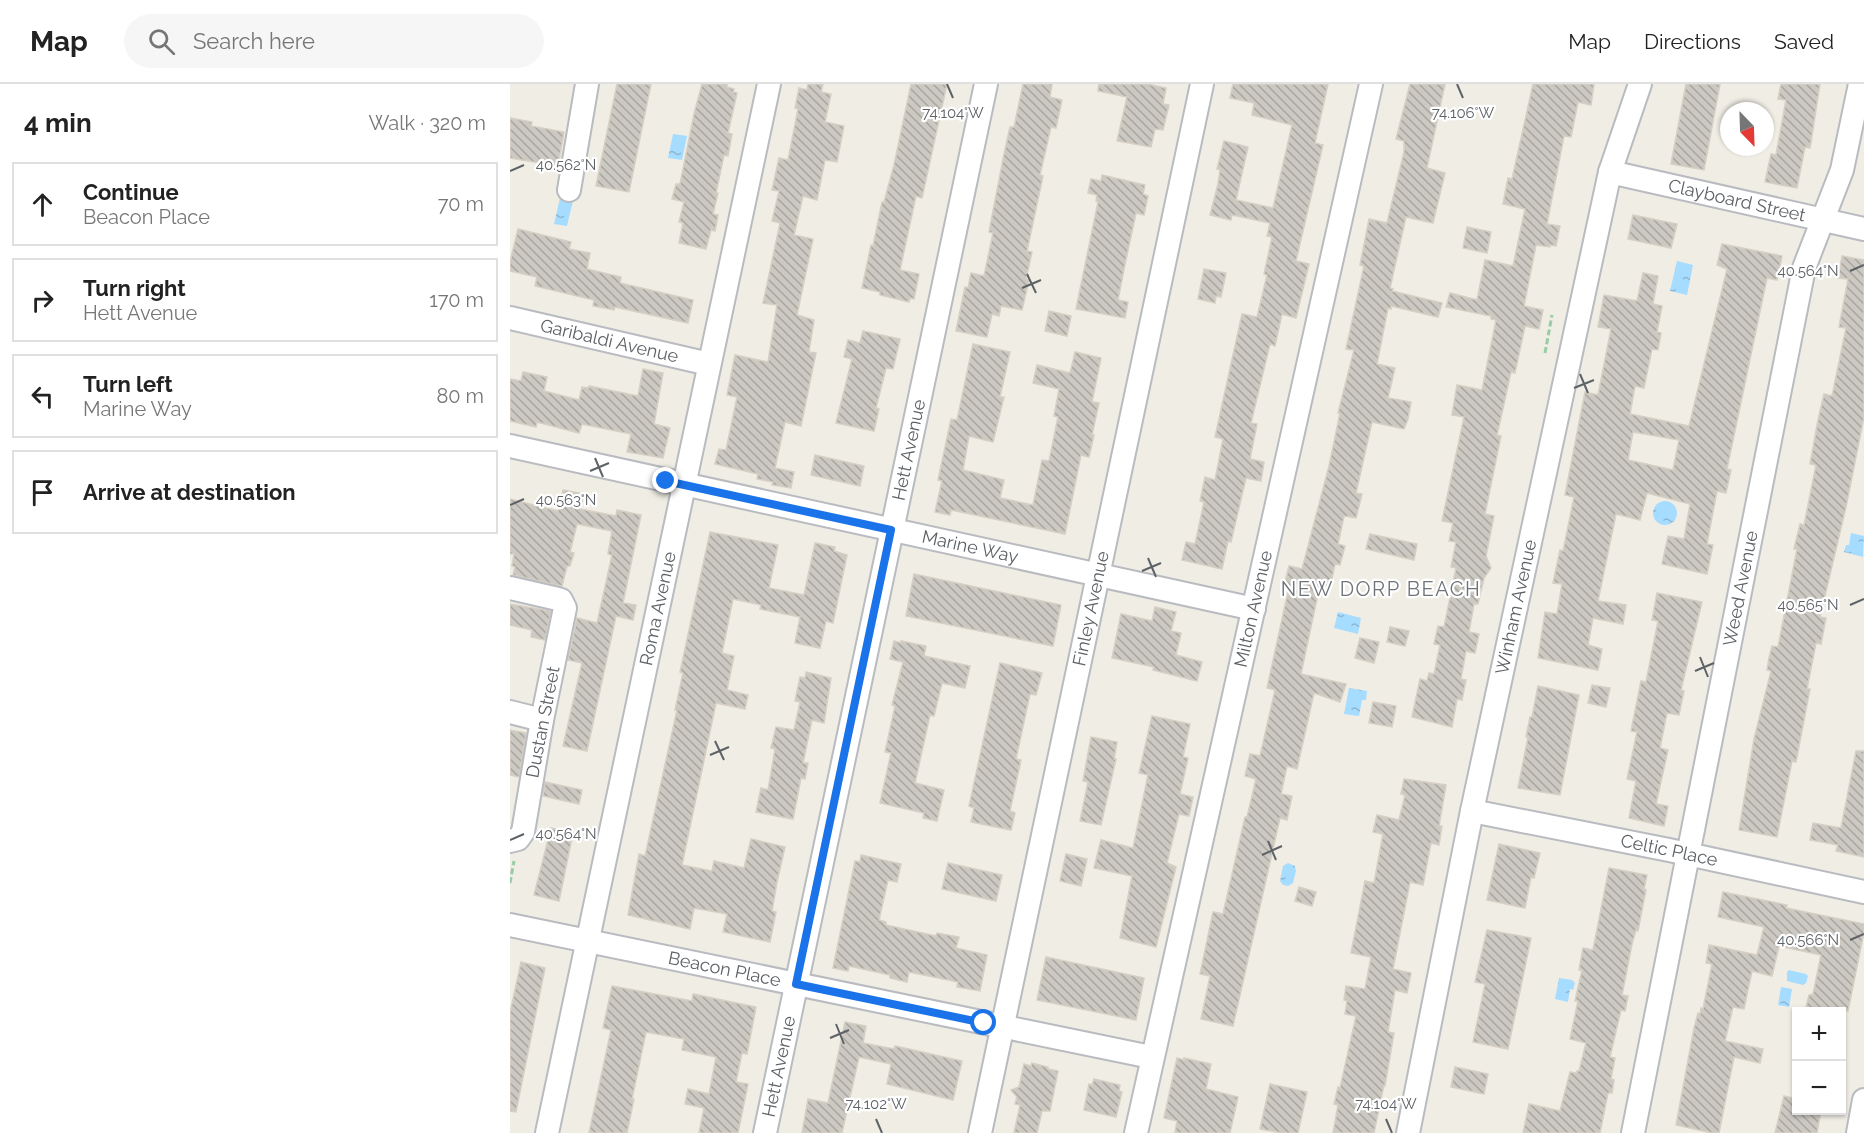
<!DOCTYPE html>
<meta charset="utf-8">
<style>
body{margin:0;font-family:Raleway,sans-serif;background:#f6f6f6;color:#222}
.controls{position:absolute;right:18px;bottom:18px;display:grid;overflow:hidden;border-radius:0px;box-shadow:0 2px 4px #0004}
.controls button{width:54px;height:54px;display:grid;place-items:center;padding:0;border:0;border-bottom:2px solid #e0e0e0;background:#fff;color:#222;font:30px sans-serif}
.compass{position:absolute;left:1210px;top:18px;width:54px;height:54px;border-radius:50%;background:#fff;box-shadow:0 2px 4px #0004;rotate:157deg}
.stop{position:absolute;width:18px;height:18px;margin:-14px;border:4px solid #1a73e8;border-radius:50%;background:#fff}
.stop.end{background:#1a73e8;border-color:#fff;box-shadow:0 2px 6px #0008}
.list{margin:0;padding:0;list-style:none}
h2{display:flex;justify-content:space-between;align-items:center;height:78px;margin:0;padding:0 24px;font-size:26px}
h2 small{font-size:20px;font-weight:400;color:#767676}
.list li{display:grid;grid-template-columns:39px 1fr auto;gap:18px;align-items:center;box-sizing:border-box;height:84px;margin:0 12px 12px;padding:0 12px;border:2px solid #e0e0e0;border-radius:0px}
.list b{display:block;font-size:22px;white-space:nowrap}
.list p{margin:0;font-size:20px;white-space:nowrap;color:#767676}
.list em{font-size:20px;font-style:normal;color:#767676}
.icon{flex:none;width:33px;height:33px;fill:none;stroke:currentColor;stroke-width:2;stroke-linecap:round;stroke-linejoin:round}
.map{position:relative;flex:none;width:1354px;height:1049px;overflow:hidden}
header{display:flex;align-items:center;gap:36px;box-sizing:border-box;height:84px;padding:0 30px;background:#fff;border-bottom:2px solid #e0e0e0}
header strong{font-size:28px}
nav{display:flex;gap:33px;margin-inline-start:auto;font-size:21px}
.search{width:420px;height:54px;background:#f6f6f6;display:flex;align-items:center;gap:15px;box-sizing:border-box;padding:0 21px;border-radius:33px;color:#767676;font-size:22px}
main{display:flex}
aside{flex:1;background:#fff}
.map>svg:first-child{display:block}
</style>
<header>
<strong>Map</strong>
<div class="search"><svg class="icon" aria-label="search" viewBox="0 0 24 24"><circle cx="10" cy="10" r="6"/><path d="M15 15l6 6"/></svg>Search here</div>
<nav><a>Map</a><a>Directions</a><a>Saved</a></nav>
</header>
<main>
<aside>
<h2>4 min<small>Walk · 320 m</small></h2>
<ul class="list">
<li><svg class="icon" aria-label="ahead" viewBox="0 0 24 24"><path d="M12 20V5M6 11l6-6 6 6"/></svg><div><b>Continue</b><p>Beacon Place</p></div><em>70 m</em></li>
<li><svg class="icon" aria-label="right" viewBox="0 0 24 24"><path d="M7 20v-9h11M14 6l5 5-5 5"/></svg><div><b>Turn right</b><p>Hett Avenue</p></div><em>170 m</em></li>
<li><svg class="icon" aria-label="left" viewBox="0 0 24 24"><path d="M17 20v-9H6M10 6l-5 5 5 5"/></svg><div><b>Turn left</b><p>Marine Way</p></div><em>80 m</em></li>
<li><svg class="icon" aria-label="arrive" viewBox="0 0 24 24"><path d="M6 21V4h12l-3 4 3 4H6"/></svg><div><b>Arrive at destination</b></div></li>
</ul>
</aside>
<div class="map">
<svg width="1354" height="1049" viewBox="0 0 1354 1049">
<defs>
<pattern id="water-ripples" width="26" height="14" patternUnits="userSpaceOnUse" patternTransform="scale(1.5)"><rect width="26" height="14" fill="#a6dcff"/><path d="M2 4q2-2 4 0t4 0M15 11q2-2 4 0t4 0" fill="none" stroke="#8ab6d2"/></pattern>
<pattern id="building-back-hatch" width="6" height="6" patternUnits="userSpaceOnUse" patternTransform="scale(1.5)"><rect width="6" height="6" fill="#ccc8c2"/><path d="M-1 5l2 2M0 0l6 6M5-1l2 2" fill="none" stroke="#a9a6a1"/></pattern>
</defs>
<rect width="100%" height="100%" fill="#f0ede5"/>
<g fill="url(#water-ripples)">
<polygon points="163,50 177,52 172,76 158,74"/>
<polygon points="50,114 63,116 57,142 44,140"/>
<polygon points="1167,177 1183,181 1177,211 1160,207"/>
<circle cx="1155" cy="429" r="12"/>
<polygon points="1341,449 1354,452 1353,473 1334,468 1336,461 1339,461"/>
<polygon points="828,528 851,534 848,550 824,544"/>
<polygon points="839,604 857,607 856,616 852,616 849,632 834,630"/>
<polygon points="778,779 785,782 786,787 783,799 778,802 773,801 770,797 773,782"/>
<polygon points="1279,886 1296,890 1298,892 1296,899 1293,901 1277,897 1277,888"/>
<polygon points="1049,894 1062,896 1065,899 1063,906 1060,905 1058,918 1045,915"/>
<polygon points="1271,903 1282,905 1279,923 1268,921"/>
</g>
<g fill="url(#building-back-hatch)" stroke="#d6cfc3" stroke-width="1.5" fill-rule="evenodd">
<polygon points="107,0 141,0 119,108 86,102"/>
<polygon points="192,0 217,0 217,3 224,5 223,8 227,9 218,49 222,50 218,72 214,71 206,109 208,109 203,130 208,131 205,147 201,146 196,165 169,159 173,139 169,138 174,118 162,115 166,100 170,100 184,30"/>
<polygon points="298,0 313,0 311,8 321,10 315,38 334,42 327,78 315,76 307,116 293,112 284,151 303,155 287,231 304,236 299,268 306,269 291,342 275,338 265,384 284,388 281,404 262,401 263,398 247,395 248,390 205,380 209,365 216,366 227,313 217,311 225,271 258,278 267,221 253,219 270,139 262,137 269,107 262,106 269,74 278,76 288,25 285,24 289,4 297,6"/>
<polygon points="401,0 437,0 412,114 406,112 390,186 409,190 404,215 400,214 399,218 370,211 370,208 352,204 361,161 363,162 372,118 374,118 384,81"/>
<polygon points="513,0 542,0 540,13 552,16 546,44 541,43 530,91 533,92 517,167 522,168 516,195 519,196 512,226 491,222 489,232 482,230 477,253 446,247 455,203 458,204 461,189 474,192 483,149 479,148 494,70 500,43 504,43"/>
<polygon points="589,0 637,0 656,4 653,20 659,21 653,46 645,45 641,63 607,57 617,13 588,7"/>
<polygon points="723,0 818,0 805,59 813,61 786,177 799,180 786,234 772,230 765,262 760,260 741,339 747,340 740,375 754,378 751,397 736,394 721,458 718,457 712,485 672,476 676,458 685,460 694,418 690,417 695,393 705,396 713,355 705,353 732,230 747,233 757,191 754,190 762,153 757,152 760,139 722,131 721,136 700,131 708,100 710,86 707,85 714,57 738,63 726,116 763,124 782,41 742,31 744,19 720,14"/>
<polygon points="900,0 935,0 917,84 935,89 923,139 896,133 880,204 883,205 882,207 932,219 928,233 881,222 881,225 878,224 867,280 885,284 878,314 901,318 898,335 894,345 862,338 846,409 852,410 846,434 834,432 828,460 835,462 830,481 825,480 820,504 813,502 811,510 808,510 791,590 836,600 830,618 804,609 787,685 777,682 771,710 782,712 777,736 770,734 723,942 691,935 700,892 690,890 703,828 713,830 735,733 737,733 746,695 735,692 740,670 750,672 765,606 757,604 779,503 774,502 779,482 792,485 819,382 830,329 828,329 844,266 836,265 854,182 850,181 855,156 859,135 877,139 894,68 894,57 886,55"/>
<polygon points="1023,0 1084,0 1081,21 1068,18 1061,53 1054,52 1037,140 1050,142 1046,162 1040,161 1040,163 1026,161 1014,222 1033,226 1029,245 1015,242 1005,289 1001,288 992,329 987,351 991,352 975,430 984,432 976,472 981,484 974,494 968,520 964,520 959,548 969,550 965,569 956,567 951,595 956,596 952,616 947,615 942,643 902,633 910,595 917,597 919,589 924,590 930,561 924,560 928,542 934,543 946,484 941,483 946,458 939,457 943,439 932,437 954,333 942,331 947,301 972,306 986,236 981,235 981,232 936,223 940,209 967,216 975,176 1003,182 1015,125 993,120 998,94 1002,95"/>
<polygon points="1176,0 1210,0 1194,86 1161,80"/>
<polygon points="1271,0 1310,0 1300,64 1295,63 1287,104 1255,98 1261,70 1266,71 1276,16 1268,15"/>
<polygon points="0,34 22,38 21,42 54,48 48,82 0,74"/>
<polygon points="592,91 635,101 633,110 638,112 634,131 626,129 614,185 608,216 618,218 615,234 566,225 588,118 586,117 587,111 578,109 581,95 591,97"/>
<polygon points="1123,131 1167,140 1161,164 1118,155"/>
<polygon points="957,143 981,148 977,169 953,164"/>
<polygon points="8,145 61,158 59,165 80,169 77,185 111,193 110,199 183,216 178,239 105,223 104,226 83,222 84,216 25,202 27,193 0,187 0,178"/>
<path d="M1212,160L1272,172L1267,196L1257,194L1217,385L1221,386L1216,409L1207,407L1197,460L1203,461L1197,490L1152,480L1158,452L1174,455L1180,420L1137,409L1130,436L1106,430L1088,517L1116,521L1113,540L1083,534L1078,561L1092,565L1088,586L1028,574L1035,528L1047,530L1052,500L1043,499L1050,466L1053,467L1064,413L1055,411L1075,308L1088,311L1101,245L1088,243L1094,211L1127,217L1133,189L1148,192L1143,220L1152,222L1147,248L1151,249L1148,266L1142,265L1134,304L1125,302L1120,330L1179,342L1217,185L1207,181ZM1123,348L1169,356L1163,386L1118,376Z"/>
<polygon points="1332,172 1354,176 1354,333 1336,423 1310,533 1316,534 1311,560 1306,559 1297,605 1300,605 1286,678 1282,677 1267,753 1229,746 1244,655 1261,587 1257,586 1259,574 1262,562 1268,563 1287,465 1284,465 1290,440 1294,441 1306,381 1300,380 1308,336 1314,310 1322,312 1336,244 1329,243 1338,195 1328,194"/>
<polygon points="694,185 716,189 711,213 706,212 705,219 688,215"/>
<polygon points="539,227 561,232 557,252 535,247"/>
<polygon points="353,247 390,255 383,285 376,284 366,324 369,325 364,347 326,339 342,275 334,273 338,256 350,259"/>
<polygon points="463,260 500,268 490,313 494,313 483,358 459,352 453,386 494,396 490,414 523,421 532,376 539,377 548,333 544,332 549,305 523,299 527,281 560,289 565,268 591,274 582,318 589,319 582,351 584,351 579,373 571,371 555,450 441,426 440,431 425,428 432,397 428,396 441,335 447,336"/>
<polygon points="133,285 153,289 144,340 160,344 153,374 117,368 121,350 72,340 69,349 27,338 26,343 0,337 0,295 11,297 13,288 37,293 34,307 69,316 72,303 79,304 79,302 128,312"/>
<polygon points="305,371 354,382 350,402 301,391"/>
<polygon points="53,406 74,410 70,425 106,432 107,426 131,431 113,519 126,521 123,536 106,532 77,667 53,662 72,579 58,576 67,534 87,539 102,471 98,470 102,447 67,440 60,468 64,469 60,482 57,482 52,502 3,491 5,483 2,482 4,470 0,470 0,415 48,427"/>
<polygon points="200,448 268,461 259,504 294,511 305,459 325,463 324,467 337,471 323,539 316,537 310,564 285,559 290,533 250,525 251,521 223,515 212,569 224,572 217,606 238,611 235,625 206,619 172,781 202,787 204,777 234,784 241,755 275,763 267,798 262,827 266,828 260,858 213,848 217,830 184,824 180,845 118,831 129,770 135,772 167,626 165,626 173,589 170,588"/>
<polygon points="860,450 907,460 904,476 856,465"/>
<polygon points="404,490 551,521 543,562 396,532"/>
<polygon points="1147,509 1192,518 1171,606 1174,607 1169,631 1157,629 1150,664 1158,666 1146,720 1158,722 1154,742 1119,734 1126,697 1117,695 1127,648 1121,647 1131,597 1136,598 1148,537 1142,536"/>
<polygon points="0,520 41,527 35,556 21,553 22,546 0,541"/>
<polygon points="645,523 666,528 661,547 671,549 666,571 692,578 687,597 643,586 644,583 602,574 611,530 642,537"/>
<polygon points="880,543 899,547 895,562 877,558"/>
<polygon points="850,554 869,558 864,579 845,574"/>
<polygon points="384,557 391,559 391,557 416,562 414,572 460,582 455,604 432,599 424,632 420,631 405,699 434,706 427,737 413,734 414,729 370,719 381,669 375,668 385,622 382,621 393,578 380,575"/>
<polygon points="490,579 532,589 526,611 520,610 506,675 511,676 500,727 505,729 501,746 461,738 464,724 459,722"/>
<polygon points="296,588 321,594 314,639 302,636 293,679 298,679 295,695 291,694 283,735 246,728 251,704 258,706 265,665 261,664 266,643 284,646 290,618 285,617 290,593 295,594"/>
<polygon points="1082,601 1100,604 1096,623 1078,619"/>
<polygon points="1028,602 1069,611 1050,711 1008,704 1018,653 1016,653 1020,633 1022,633"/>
<polygon points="863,618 886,622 882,643 859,639"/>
<polygon points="642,632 680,640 673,673 678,674 670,710 683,713 679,732 669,730 657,779 666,783 646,863 610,854 622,792 584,784 591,756 623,764 638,691 629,689"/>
<polygon points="0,646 16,649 9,693 0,691"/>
<polygon points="581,653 607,658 604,675 606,675 591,741 570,737 578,698 573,697"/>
<polygon points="1346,667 1354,667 1354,773 1326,767 1328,761 1300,756 1303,739 1331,744"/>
<polygon points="894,695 936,701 929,742 932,742 929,761 921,759 913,801 900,798 883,885 901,889 897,909 885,906 878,948 884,949 875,1002 874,1001 864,1049 823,1049 828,1021 824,1020 828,1003 830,1004 846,932 835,930 837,917 834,916 836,902 855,905 861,873 841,869 855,797 864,799 873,750 863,748 867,731 889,736 895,711 891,710"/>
<polygon points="35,698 72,706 69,720 33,712"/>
<polygon points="41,744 63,749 49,817 24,811"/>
<polygon points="989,760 1030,769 1024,794 1021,793 1015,824 977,816"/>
<polygon points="556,770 577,775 571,802 550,797"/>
<polygon points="351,771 391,780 387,798 378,796 369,836 376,838 376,841 426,852 427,849 449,853 446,864 477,871 470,907 447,903 448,898 399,888 397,898 380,894 380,891 339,882 338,887 323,884 345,777 350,778"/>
<polygon points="438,779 492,791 486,817 432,805"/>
<polygon points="1099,784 1137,791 1134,805 1136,806 1128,847 1126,846 1122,860 1112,911 1118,912 1115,927 1111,926 1100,973 1105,974 1101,995 1104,996 1102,1009 1098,1009 1090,1049 1013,1049 1019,1020 1050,1027 1060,988 1066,989 1067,987 1069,987 1076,959 1060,955 1068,917 1065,917 1072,886 1069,886 1073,864 1083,866"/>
<polygon points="789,803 806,808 802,822 785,817"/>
<polygon points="1213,808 1277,821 1276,824 1354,840 1354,848 1338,927 1295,927 1299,911 1303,910 1311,871 1269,862 1262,892 1242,887 1234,925 1223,923 1215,957 1253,965 1250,979 1224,973 1209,1049 1202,1049 1166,1041 1184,944 1188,929 1190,930 1191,924 1193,925 1202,880 1196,879 1199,861 1247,871 1254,843 1208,833"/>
<polygon points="977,846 1021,854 998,965 963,958 975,900 965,898"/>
<polygon points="536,873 634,894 626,936 527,916"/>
<polygon points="11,878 35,884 6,1028 0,1027 0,929"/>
<polygon points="102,902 182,917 183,910 246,923 237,970 232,969 226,998 238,1000 228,1049 189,1049 194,1024 175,1020 178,1005 199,1010 206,973 172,966 174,955 136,948 122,1015 124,1015 117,1049 79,1049 101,946 93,944"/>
<polygon points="335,938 356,942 353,959 384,965 385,962 452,977 443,1016 377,1000 381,980 349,973 332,1049 292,1049 298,1015 318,1019"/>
<polygon points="667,974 674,976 674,974 701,980 696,1005 728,1013 720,1049 665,1049 667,1037 654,1034"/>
<polygon points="522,979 538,983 538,985 548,987 540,1027 532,1027 527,1049 504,1049 510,1021 505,1020 507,1013 501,1006 509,1003 514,980 521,982"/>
<polygon points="945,983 978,990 974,1010 941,1003"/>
<polygon points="584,995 610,1001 609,1007 612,1008 606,1033 574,1026 579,1000 582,1001"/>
<polygon points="760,1000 797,1008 788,1049 772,1049 750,1045"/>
<polygon points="1274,1012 1287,1015 1287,1026 1311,1026 1307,1049 1265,1049"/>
</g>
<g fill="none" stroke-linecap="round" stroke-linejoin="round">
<defs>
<g id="minor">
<path id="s1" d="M1100,88L1354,145"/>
<polyline points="59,106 77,0"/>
<path id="s2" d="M0,234L199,280"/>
<path id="s3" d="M0,362L744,525"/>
<polyline points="0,504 48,515 51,516 55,524 32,636 13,748 8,755 0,757"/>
<polyline points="0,628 32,636"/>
<path id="s4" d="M962,727L1159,766L1354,808"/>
<path id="s5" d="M0,841L641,973"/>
<path id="s6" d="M37,1049L259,0"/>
<path id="s7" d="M255,1049L476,0"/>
<path id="s8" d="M470,1049L692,0"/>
<path id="s9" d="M626,1049L861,0"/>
<path id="s10" d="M898,1049L962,727L1100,88L1130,0"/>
<path id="s11" d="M1123,1049L1294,184L1332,86L1350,0"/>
<polyline points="1348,1049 1354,1016"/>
</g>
</defs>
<use href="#minor" stroke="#b8bbc0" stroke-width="26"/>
<g stroke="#97cca5" stroke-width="3" stroke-dasharray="6 3" stroke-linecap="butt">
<polyline points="1035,269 1042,231"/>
<polyline points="0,799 4,777"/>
</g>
<use href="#minor" stroke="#fff" stroke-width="22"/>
</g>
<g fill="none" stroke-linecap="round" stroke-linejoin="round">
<polyline stroke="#1a73e8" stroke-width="8" points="156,397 381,446 286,900 474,939"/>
</g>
<path fill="none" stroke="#5d6267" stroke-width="2" d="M437,0L443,14M947,0L953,14M0,87L14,81M1340,187L1354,181M517,190L526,209M512,204L531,196M1070,290L1078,309M1064,304L1084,296M85,374L93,393M80,387L99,379M0,421L14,415M638,474L646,493M632,487L651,479M1340,521L1354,515M1190,573L1198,593M1185,587L1204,579M205,657L214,676M200,671L219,663M0,756L14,750M758,757L766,776M752,771L772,762M1340,856L1354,850M326,940L334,960M320,954L339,946M366,1035L372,1049M876,1035L882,1049"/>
<g text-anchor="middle" stroke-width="4.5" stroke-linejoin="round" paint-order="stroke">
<g font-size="18" fill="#5d6267" stroke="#fff">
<text dy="6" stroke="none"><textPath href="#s1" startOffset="130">Clayboard Street</textPath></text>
<text dy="6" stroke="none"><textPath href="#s2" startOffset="102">Garibaldi Avenue</textPath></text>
<text dy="6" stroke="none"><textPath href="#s7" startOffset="698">Hett Avenue</textPath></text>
<text dy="6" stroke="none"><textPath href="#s3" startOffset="471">Marine Way</textPath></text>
<text dy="6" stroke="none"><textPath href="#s11" startOffset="555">Weed Avenue</textPath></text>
<text dy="6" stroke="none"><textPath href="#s10" startOffset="537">Winham Avenue</textPath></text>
<text dy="6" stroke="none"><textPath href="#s6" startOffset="536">Roma Avenue</textPath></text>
<text dy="6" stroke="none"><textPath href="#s8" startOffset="536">Finley Avenue</textPath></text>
<text dy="6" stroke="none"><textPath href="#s9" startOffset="537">Milton Avenue</textPath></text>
<text transform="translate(33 638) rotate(-79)" y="6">Dustan Street</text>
<text dy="6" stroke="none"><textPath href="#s4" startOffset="201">Celtic Place</textPath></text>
<text dy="6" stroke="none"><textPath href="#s5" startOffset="219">Beacon Place</textPath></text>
<text dy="6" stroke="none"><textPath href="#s7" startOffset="68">Hett Avenue</textPath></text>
</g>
<g font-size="20" letter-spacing="1.5" fill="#6e7479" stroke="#fff">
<text x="871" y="512">NEW DORP BEACH</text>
</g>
</g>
<g font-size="15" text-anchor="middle" fill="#5d6267" stroke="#fff" stroke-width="4.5" stroke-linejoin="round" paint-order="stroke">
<text x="443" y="34">74.104°W</text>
<text x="953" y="34">74.106°W</text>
<text x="56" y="86">40.562°N</text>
<text x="1298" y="192">40.564°N</text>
<text x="56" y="421">40.563°N</text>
<text x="1298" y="526">40.565°N</text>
<text x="56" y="755">40.564°N</text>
<text x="1298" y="861">40.566°N</text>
<text x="366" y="1025">74.102°W</text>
<text x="876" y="1025">74.104°W</text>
</g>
</svg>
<div class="controls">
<button>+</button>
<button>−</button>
</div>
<svg class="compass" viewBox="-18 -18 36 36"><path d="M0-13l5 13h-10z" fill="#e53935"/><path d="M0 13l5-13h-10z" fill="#767676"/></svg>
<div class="stop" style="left:474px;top:939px"></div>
<div class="stop end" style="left:156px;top:397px"></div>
</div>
</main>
